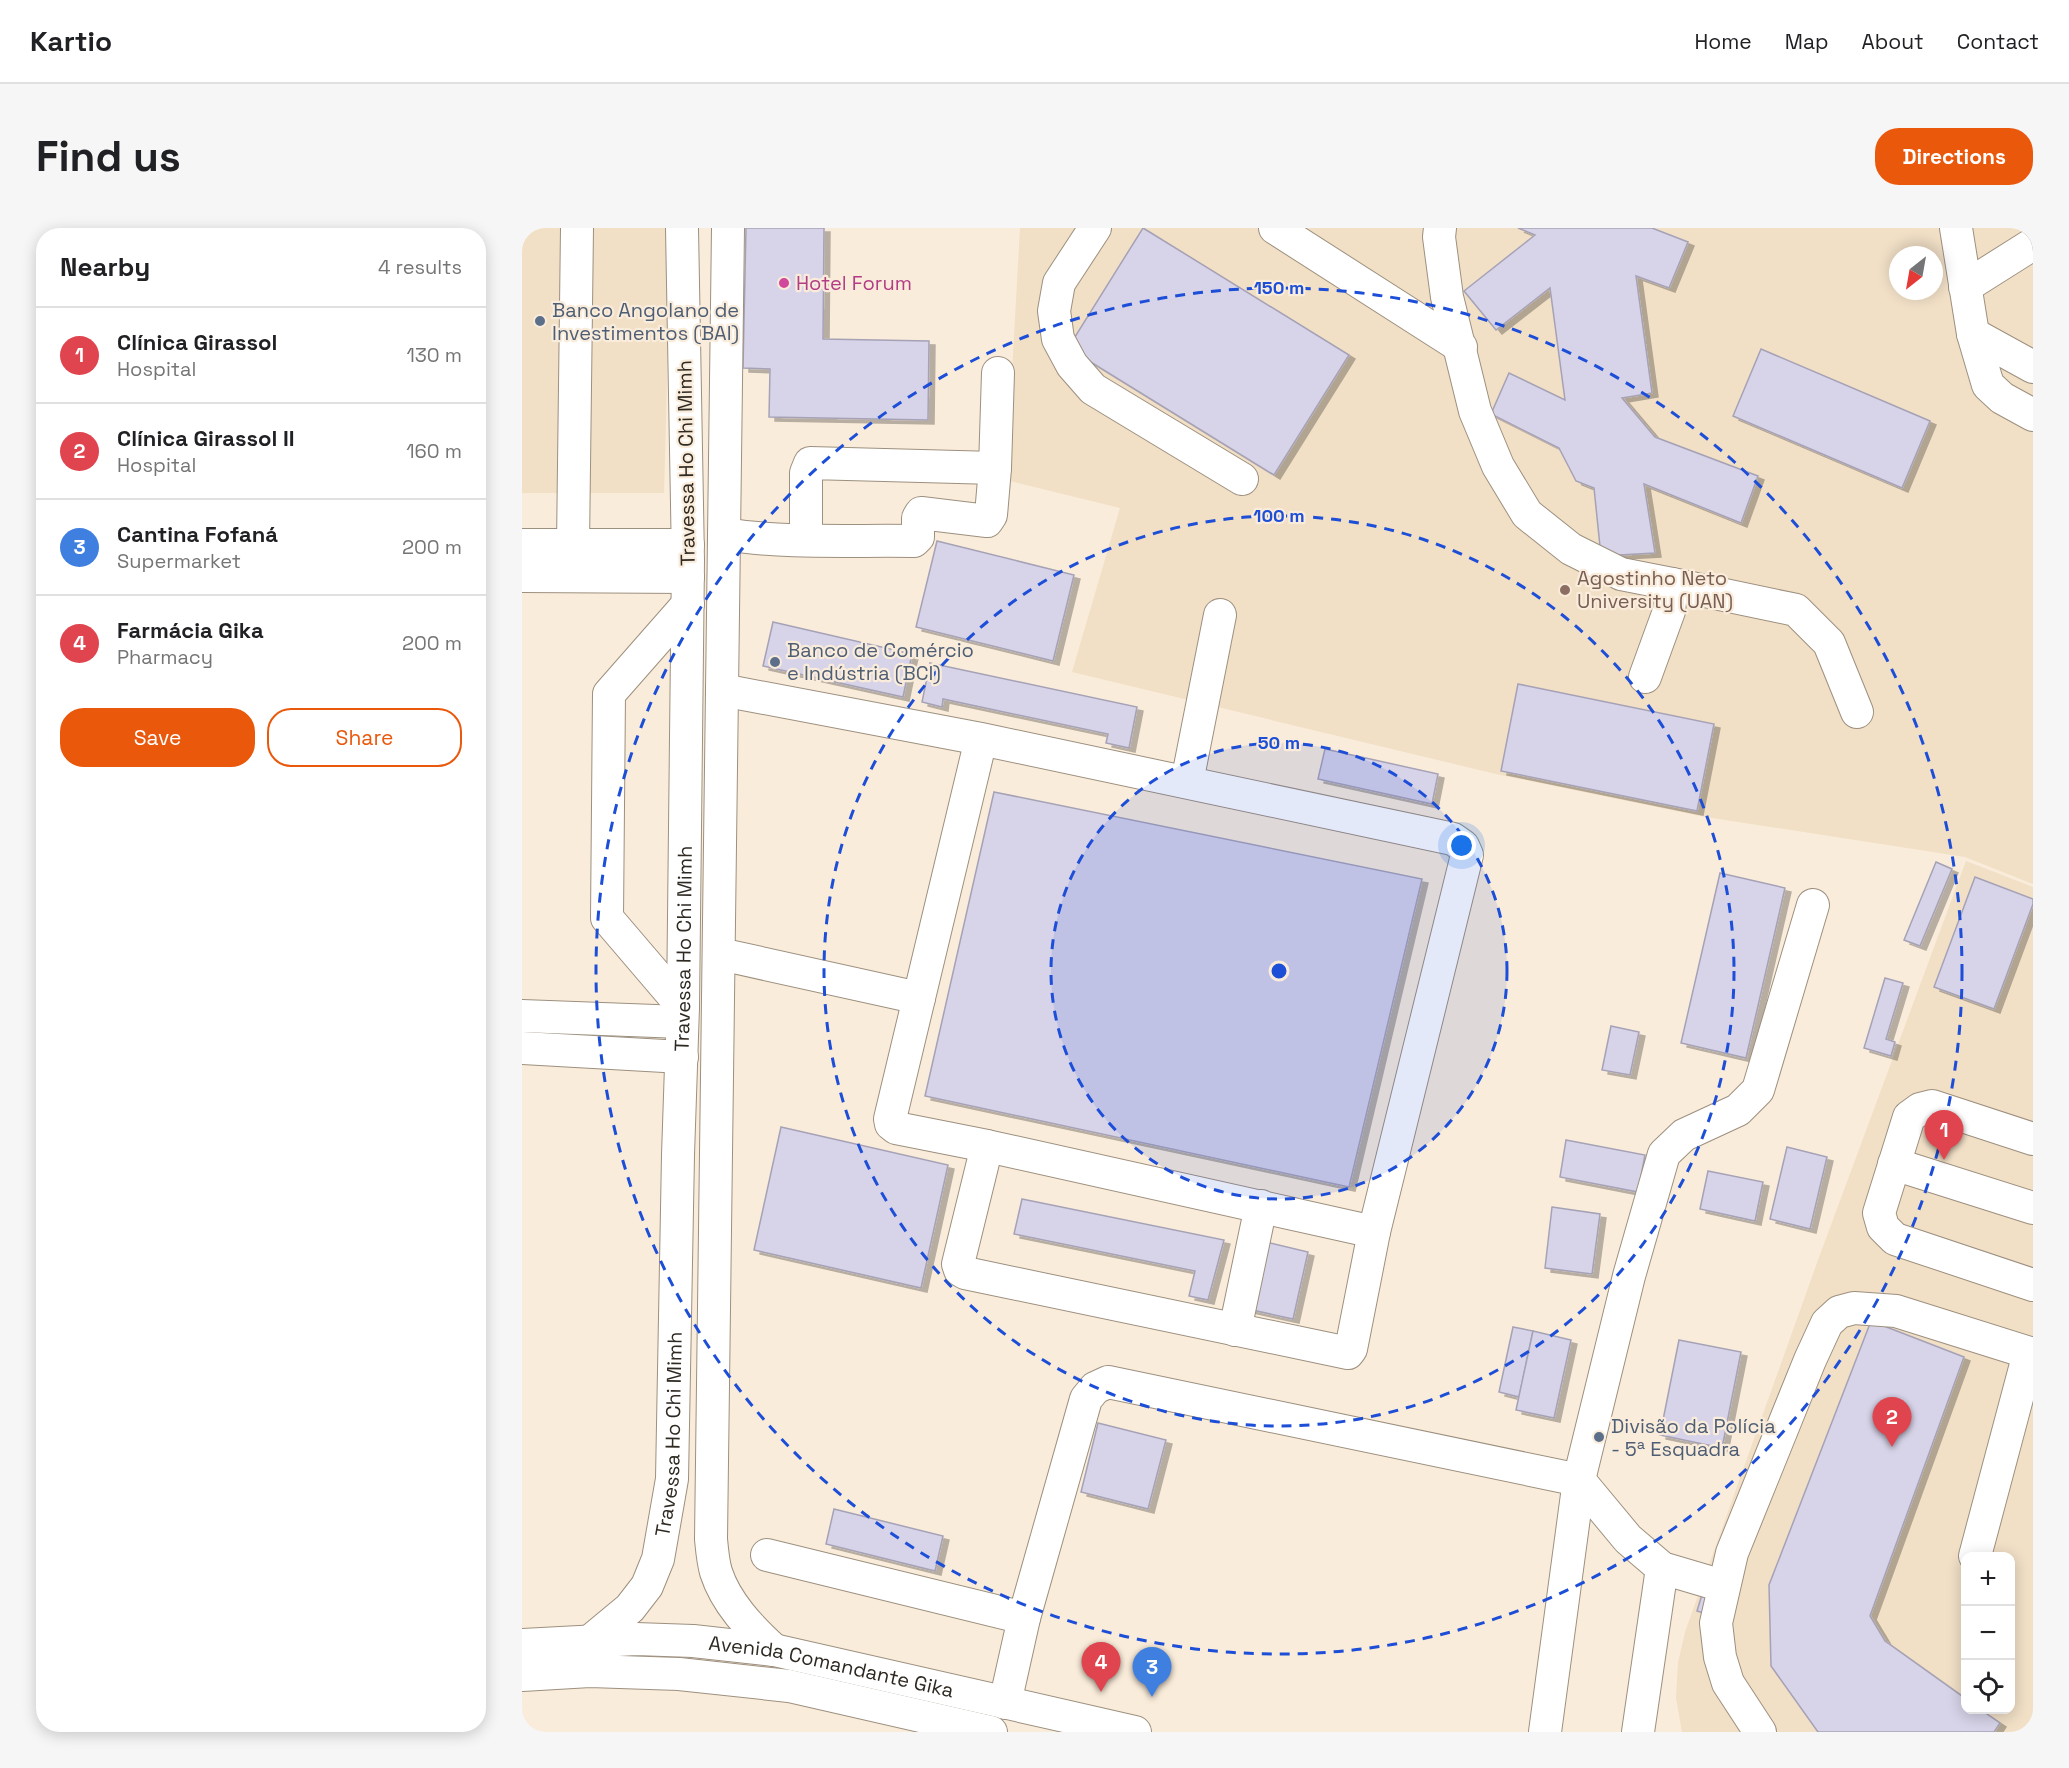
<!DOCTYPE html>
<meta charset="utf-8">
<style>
body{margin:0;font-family:"Space Grotesk",sans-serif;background:#f6f6f6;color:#202124}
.controls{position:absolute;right:18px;bottom:18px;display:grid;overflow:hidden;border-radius:12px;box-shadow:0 3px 15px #0003}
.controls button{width:54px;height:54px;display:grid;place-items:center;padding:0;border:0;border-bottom:2px solid #e0e0e0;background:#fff;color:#202124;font:30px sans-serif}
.compass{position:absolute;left:1367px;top:18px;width:54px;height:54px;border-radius:50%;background:#fff;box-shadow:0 3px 15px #0003;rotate:211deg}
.you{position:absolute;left:940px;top:618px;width:21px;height:21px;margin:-15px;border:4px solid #fff;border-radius:50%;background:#1a73e8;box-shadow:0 0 0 9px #1a73e833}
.badge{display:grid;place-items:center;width:39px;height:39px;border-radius:50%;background:#ea580c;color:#fff;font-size:20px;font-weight:700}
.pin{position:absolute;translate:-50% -50px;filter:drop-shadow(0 2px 3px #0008)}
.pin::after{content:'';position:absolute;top:32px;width:21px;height:18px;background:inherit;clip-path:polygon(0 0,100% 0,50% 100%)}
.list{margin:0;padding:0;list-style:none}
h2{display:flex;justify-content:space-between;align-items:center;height:78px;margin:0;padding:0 24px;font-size:26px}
h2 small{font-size:20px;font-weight:400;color:#757577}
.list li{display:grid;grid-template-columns:39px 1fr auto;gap:18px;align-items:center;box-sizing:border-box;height:96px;padding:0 24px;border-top:2px solid #e0e0e0}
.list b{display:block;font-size:22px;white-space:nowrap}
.list p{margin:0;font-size:20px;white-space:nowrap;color:#757577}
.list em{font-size:20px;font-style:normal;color:#757577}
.actions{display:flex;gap:12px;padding:18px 24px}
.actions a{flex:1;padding:14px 0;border:2px solid #ea580c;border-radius:24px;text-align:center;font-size:21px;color:#ea580c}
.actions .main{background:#ea580c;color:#fff}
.icon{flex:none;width:33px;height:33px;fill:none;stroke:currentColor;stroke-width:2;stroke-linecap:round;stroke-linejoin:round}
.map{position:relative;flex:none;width:1511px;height:1504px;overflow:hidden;border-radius:24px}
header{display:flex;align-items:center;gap:36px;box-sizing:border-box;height:84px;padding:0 30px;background:#fff;border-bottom:2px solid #e0e0e0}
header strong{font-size:28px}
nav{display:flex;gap:33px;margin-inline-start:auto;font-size:21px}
.intro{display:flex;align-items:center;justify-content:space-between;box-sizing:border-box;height:144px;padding:0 36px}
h1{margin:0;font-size:42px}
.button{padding:15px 27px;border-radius:24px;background:#ea580c;color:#fff;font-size:21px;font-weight:700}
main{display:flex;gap:36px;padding:0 36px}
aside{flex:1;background:#fff;border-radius:24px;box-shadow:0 3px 15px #0003}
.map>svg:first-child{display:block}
</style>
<header>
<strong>Kartio</strong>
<nav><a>Home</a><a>Map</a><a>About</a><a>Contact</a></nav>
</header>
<div class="intro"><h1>Find us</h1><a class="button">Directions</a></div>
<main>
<aside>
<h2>Nearby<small>4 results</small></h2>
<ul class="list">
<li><span class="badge" style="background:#e0444e">1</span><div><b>Clínica Girassol</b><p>Hospital</p></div><em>130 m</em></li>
<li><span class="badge" style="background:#e0444e">2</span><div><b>Clínica Girassol II</b><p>Hospital</p></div><em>160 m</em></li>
<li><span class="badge" style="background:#3f7fe0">3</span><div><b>Cantina Fofaná</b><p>Supermarket</p></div><em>200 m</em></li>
<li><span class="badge" style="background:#e0444e">4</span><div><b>Farmácia Gika</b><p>Pharmacy</p></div><em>200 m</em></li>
</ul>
<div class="actions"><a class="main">Save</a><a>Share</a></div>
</aside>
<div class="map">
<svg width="1511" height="1504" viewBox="0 0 1511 1504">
<defs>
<filter id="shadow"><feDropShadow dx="6" dy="4" stdDeviation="0" flood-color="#0004"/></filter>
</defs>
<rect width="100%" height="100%" fill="#faecda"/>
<g fill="#f1dfc6" fill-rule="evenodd">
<polygon points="0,0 149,0 142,265 0,265"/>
<path d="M498,0H1511V656L1443,629L1178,588L974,546L550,444L598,280L484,252ZM1376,27H1412V63H1376Z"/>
<path d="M1444,633L1511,659V1504H1160L1154,1470L1156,1435L1163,1404L1296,1032ZM1444,1328H1488V1482H1444Z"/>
</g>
<g fill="#d7d3e8" stroke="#a6a2b6" stroke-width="1.5" filter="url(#shadow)">
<polygon points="224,0 302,0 301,111 407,113 406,192 247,189 248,141 221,140"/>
<polygon points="621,0 827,127 752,247 546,120"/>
<polygon points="996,0 1130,0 1166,14 1147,60 1114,48 1130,165 1100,170 1133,209 1236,248 1219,295 1122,256 1133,325 1079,328 1072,260 1054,253 1037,220 969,186 987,145 1043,172 1028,60 974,102 942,63 1013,7"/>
<polygon points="1239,121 1408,193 1380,260 1211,188"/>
<polygon points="415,313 552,347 531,433 394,399"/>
<polygon points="251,394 390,426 381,469 241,438"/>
<polygon points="408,435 615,479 607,520 584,515 586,506 421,471 420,479 400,474"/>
<polygon points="996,456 1192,496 1175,583 979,543"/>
<polygon points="803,521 916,546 910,576 796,551"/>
<polygon points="472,564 900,651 827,959 403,868"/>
<polygon points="1414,634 1430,641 1398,718 1382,712"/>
<polygon points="1198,645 1263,660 1224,830 1159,815"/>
<polygon points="1453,649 1511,671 1511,676 1472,781 1412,759"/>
<polygon points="1363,750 1381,755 1364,811 1373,814 1369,828 1342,820"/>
<polygon points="1089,798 1117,804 1108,847 1080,842"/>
<polygon points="259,899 426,937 399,1060 232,1022"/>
<polygon points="1044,912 1123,927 1116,964 1038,949"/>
<polygon points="1265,919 1305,929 1288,1001 1248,991"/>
<polygon points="1186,943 1241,954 1233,993 1178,981"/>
<polygon points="500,971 702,1012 686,1072 667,1068 673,1043 492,1006"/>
<polygon points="1030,979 1078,986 1070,1046 1023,1040"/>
<polygon points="736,1012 786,1024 771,1091 721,1080"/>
<polygon points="1349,1093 1442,1129 1348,1388 1363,1413 1444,1471 1444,1482 1459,1482 1478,1495 1472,1504 1296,1504 1249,1438 1247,1357"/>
<polygon points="991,1099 1011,1103 997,1169 977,1164"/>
<polygon points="1011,1103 1049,1112 1032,1190 994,1182"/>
<polygon points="1157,1112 1219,1124 1200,1220 1138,1207"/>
<polygon points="576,1195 644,1212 626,1281 559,1264"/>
<polygon points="312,1281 421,1308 413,1343 304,1316"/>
<polygon points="1182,1360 1192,1388 1175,1383"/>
</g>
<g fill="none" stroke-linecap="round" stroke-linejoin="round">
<defs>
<g id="minor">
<path d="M206,0L189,1311C190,1322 191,1334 194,1344C204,1375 228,1400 252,1422"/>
<polyline points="573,0 537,55 532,83 536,111 550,137 571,161 720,251"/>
<polyline points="753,0 939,119"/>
<polyline points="918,0 917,9 925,69 953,183 976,238 1005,286 1049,321 1099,346 1150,356 1147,383 1123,449"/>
<polyline points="1434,0 1451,106 1466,157 1480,170 1511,187"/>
<polyline points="1443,59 1511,16"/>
<polyline points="1451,106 1511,139"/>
<path d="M202,306C264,316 329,312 392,313L396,309V290L399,285L465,293L469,287L473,240L476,145"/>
<polyline points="284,312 284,245 288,235 473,240"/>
<polyline points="0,317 166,317"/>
<polyline points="51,317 55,0"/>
<polyline points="0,348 166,349"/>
<polyline points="1150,356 1274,382 1307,415 1335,484"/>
<polyline points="200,462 459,511 931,611 941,618 945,627 852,1004 465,918 374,900 369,896 368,891 459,511"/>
<polyline points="665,554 698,387"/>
<polyline points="198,726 397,770"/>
<polyline points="161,779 85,690 87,466 166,376"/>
<polyline points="0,788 160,794"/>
<polyline points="0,820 160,829"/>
<polyline points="1511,911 1410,878 1398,881 1387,889 1357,985 1361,999 1373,1011 1511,1057"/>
<polyline points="465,918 436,1036 438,1042 443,1045 826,1125 829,1121 852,1004"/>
<polyline points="1372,936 1511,980"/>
<polyline points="713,1102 739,978"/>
<polyline points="245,1327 502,1390 564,1171 573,1160 586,1154 1057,1252 1106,1311 1140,1340 1201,1358"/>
<polyline points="1453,1328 1507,1125"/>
<path id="s1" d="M67,1414L108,1380L125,1358L136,1331L150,1251L156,927L161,779L166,332L160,0"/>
<path id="s2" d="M0,1417L114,1411L171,1413L252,1422L613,1504"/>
<polyline points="0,1447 68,1443 157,1446 267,1458 469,1504"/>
<polyline points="483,1475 502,1390"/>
<polyline points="1023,1504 1057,1252 1107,1048 1142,926 1162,907 1216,882 1236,862 1291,677"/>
<polyline points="1116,1504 1140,1340"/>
<polyline points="1238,1504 1206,1455 1198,1429 1194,1395 1210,1325 1288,1132 1305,1095 1317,1084 1332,1080 1374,1083 1511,1126"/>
</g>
</defs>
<use href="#minor" stroke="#9d907f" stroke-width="34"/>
<use href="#minor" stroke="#fff" stroke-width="32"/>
</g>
<circle cx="757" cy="743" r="228" fill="#1d4ed8" fill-opacity=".12"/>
<g fill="none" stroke="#1d4ed8" stroke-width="3" stroke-dasharray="10 8">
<circle cx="757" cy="743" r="228"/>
<circle cx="757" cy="743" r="455"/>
<circle cx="757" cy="743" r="683"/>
</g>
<circle fill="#d1479c" stroke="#faecda" stroke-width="2" cx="262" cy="55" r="6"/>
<g fill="#5c6f8a" stroke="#faecda" stroke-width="2">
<circle cx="18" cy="93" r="6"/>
<circle cx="253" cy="434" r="6"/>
<circle cx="1077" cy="1209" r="6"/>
</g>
<circle fill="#8d6e63" stroke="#faecda" stroke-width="2" cx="1043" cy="362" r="6"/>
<g text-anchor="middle" stroke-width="4.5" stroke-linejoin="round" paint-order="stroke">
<g font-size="20" fill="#b23c85" stroke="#faecda" text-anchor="start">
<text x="274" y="62">Hotel Forum</text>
</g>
<g font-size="20" fill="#4e5e75" stroke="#faecda" text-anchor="start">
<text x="30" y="89">Banco Angolano de<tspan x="30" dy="23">Investimentos (BAI)</tspan></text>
<text x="265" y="429">Banco de Comércio<tspan x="265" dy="23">e Indústria (BCI)</tspan></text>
<text x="1089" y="1205">Divisão da Polícia<tspan x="1089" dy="23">- 5ª Esquadra</tspan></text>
</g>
<g font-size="20" fill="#2e2922" stroke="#faecda">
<text transform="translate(164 235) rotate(-91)" y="7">Travessa Ho Chi Mimh</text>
<text dy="7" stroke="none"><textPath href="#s1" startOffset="722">Travessa Ho Chi Mimh</textPath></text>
<text dy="7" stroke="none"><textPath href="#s1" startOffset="236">Travessa Ho Chi Mimh</textPath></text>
<text dy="7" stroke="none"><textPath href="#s2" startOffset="312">Avenida Comandante Gika</textPath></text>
</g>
<g font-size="20" fill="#785e54" stroke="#faecda" text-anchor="start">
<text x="1055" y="357">Agostinho Neto<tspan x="1055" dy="23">University (UAN)</tspan></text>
</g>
</g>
<circle cx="757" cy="743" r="9" fill="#1d4ed8" stroke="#faecda" stroke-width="3"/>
<g font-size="18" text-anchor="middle" font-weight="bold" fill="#1d4ed8" stroke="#faecda" stroke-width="4.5" stroke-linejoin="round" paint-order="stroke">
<text x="757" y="66">150 m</text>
<text x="757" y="294">100 m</text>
<text x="757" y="521">50 m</text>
</g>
</svg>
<div class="controls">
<button>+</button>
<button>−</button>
<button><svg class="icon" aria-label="locate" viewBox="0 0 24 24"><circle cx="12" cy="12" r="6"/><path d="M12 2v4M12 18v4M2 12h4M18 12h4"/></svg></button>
</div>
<svg class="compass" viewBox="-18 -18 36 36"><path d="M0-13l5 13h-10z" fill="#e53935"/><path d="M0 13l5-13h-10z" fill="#757577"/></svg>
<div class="you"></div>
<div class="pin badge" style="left:1422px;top:932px;background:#e0444e">1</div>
<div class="pin badge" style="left:1370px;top:1219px;background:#e0444e">2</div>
<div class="pin badge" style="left:630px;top:1469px;background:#3f7fe0">3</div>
<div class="pin badge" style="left:579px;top:1464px;background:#e0444e">4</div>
</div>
</main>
